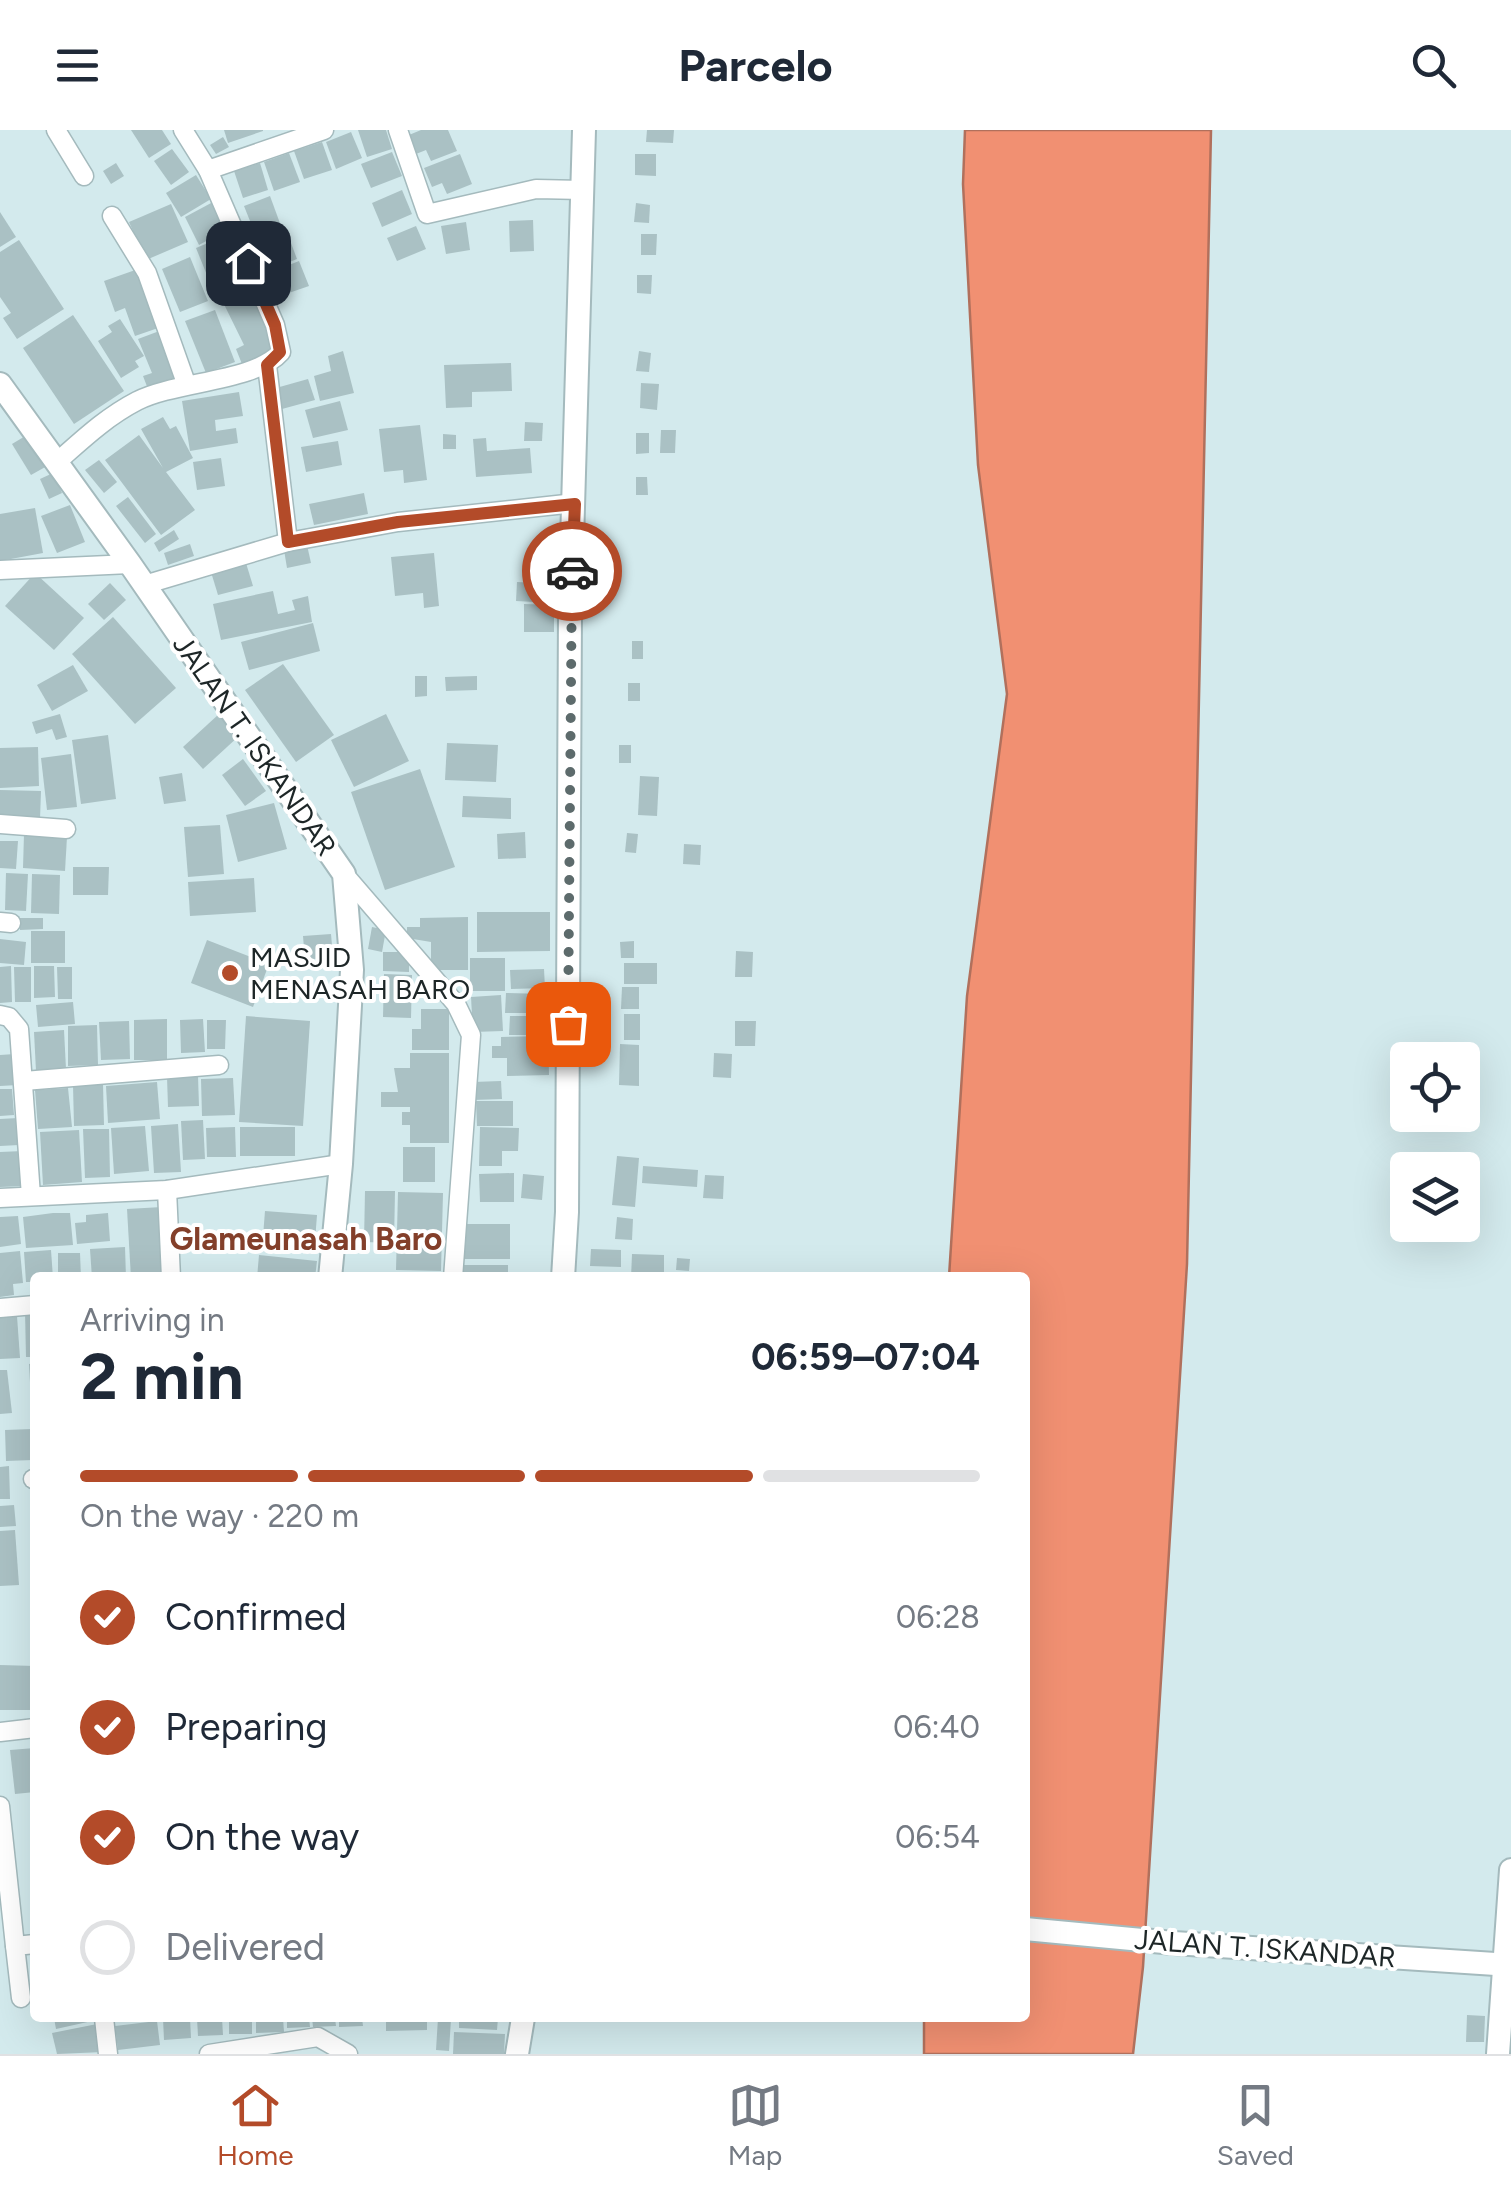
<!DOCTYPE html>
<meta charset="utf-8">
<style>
body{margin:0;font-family:Figtree,sans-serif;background:#f6f6f7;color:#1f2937;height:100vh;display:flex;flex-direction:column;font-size:38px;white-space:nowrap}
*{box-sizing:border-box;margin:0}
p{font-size:32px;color:#747a83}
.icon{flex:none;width:55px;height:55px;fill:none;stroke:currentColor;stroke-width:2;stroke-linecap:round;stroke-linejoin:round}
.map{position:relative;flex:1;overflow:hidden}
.details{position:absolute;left:30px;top:1142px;width:1000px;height:750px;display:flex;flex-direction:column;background:#fff;border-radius:10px;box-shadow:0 10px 40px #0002}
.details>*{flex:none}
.fabs{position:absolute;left:1390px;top:912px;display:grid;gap:20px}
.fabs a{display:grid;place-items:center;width:90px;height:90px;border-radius:10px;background:#fff;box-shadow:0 10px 40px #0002;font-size:50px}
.pin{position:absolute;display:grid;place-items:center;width:85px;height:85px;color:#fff;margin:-42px;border-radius:20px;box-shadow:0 5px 15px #0006}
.courier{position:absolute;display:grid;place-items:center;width:100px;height:100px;margin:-50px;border:8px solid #b34b29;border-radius:50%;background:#fff;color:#222;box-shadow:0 2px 12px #0007}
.overview em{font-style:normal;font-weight:700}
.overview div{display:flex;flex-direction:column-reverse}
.overview{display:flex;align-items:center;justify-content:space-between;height:170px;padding:0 50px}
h1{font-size:65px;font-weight:700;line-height:75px}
.bar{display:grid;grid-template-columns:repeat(4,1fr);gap:15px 10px;align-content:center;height:120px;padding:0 50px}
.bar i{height:12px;border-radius:8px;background:#e0e1e3}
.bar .on{background:#b34b29}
.bar p{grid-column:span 4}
ol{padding:0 50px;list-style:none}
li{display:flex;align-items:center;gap:30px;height:110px}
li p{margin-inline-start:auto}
li .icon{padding:10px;border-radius:50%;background:#b34b29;color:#fff;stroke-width:4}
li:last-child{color:#747a83}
li i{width:55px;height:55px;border:5px solid #e0e1e3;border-radius:50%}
header{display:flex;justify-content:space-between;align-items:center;height:130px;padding:0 50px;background:#fff;font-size:45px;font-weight:700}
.menu{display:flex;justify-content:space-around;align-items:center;height:140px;border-top:2px solid #e0e1e3;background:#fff;font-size:28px;color:#747a83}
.menu a{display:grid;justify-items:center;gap:5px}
.menu .on{color:#b34b29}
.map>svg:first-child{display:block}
.water{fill:#f19072;stroke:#b1705c;stroke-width:2.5}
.building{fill:#aac1c4}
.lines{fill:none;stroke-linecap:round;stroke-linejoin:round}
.minor-casing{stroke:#a4babd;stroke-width:21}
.tertiary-casing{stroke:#a4babd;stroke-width:26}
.minor{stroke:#fff;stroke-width:18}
.tertiary{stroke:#fff;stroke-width:22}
.done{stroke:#5d6b6c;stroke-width:10;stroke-dasharray:0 18}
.route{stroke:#b34b29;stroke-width:12}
.poi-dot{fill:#b34b29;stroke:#fff;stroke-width:4}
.labels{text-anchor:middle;stroke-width:8;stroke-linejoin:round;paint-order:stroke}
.street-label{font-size:28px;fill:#1d2627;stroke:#fff}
.poi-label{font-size:28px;fill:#1d2627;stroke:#fff;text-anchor:start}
.quarter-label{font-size:32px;font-weight:bold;fill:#833f2a;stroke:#fff}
</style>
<header><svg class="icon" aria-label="menu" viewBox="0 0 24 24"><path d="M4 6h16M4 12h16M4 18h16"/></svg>Parcelo<svg class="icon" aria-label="search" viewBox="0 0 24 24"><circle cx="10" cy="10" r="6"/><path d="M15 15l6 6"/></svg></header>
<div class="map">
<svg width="1511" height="1924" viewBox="0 0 1511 1924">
<rect width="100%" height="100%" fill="#d3eaed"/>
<path class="water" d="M965,0H1211L1187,1134L1143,1837L1133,1924H924V1888H1025V1148L949,1147L967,866L1007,564L978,335L963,54Z"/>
<g class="building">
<path d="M131,0H162L171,14L149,28Z"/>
<path d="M224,0H263V1L228,13Z"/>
<path d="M358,0H386L392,19L367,27Z"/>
<path d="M421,0H448L457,21L431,31L426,20L416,24L409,5Z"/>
<path d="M647,0H674L673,13L646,12Z"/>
<path d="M351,2L362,28L336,39L326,12Z"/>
<path d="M223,7L229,17L216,24L210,15Z"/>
<path d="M322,12L332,40L304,49L294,21Z"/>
<path d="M172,19L189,42L171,55L154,31Z"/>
<path d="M392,22L402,46L371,58L361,34Z"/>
<path d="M289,23L300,52L274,61L264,32Z"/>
<path d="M460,24L472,54L447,64L442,53L432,57L424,38Z"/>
<path d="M635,24H656V46L635,45Z"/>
<path d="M116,33L124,46L111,54L103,41Z"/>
<path d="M260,33L268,60L243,68L234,41Z"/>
<path d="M196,45L211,69L181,87L166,63Z"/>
<path d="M402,60L412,84L382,97L372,73Z"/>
<path d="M270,66L281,96L256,106L244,76Z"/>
<path d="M213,72L228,99L199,115L185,87Z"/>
<path d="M636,73L650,75L649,93L634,92Z"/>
<path d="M171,74L188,112L146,130L129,92Z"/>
<path d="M0,82L16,107L0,117Z"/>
<path d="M533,90L534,121L510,122L509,91Z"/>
<path d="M466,92L470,120L446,124L441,96Z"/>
<path d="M416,96L426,119L397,131L387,108Z"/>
<path d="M285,97L297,129L272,139L259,107Z"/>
<path d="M641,104H657L656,125H641Z"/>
<path d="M227,105L244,148L213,160L196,118Z"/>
<path d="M19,110L64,179L17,209L3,188L11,183L0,167V122Z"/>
<path d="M190,127L208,171L180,182L162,139Z"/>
<path d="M299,131L309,156L283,165L274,141Z"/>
<path d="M141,138L161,197L135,206L125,178L115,182L104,151Z"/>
<path d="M637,145H652L651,164L637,163Z"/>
<path d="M247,150L275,221L242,234L236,219L244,215L218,162Z"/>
<path d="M215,180L235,232L206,243L185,191Z"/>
<path d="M73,185L124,261L74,294L23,218Z"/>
<path d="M120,189L144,226L135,231L139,237L121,248L98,211L112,202L108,196Z"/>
<path d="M162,200L181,246L148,259L143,246L152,243L138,209Z"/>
<path d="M343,221L354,263L320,271L314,246L331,241L328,226Z"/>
<path d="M639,221L651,223L649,242L636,241Z"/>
<path d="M511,233L512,261L472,262V277L446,278L444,235Z"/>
<path d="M308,249L315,270L282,279L276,258Z"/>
<path d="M641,253L659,254L657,280L640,278Z"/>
<path d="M239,262L243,286L215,290L216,301L236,298L238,313L190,321L182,271Z"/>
<path d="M340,271L348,300L313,308L305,280Z"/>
<path d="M163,287L170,299L176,296L193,328L166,342L195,380L161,405L105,330L139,305L163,338L141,299Z"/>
<path d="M525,292L543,293L542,311H524Z"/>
<path d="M420,295L427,350L404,353L403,340L384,342L379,299Z"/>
<path d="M661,300H676L675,323H660Z"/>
<path d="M636,303H649V323L636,324Z"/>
<path d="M443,304L456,305V319H443Z"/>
<path d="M27,305L47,336L31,345L12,314Z"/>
<path d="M486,308L487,321L530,318L532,343L476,347L473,309Z"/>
<path d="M338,311L342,335L306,342L301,317Z"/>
<path d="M221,328L225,356L197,360L193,332Z"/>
<path d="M99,330L117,352L104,363L85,340Z"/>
<path d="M53,343L62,363L49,369L40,349Z"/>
<path d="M636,347H647L648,365H636Z"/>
<path d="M364,363L368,384L314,395L309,374Z"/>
<path d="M128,367L156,404L145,413L116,376Z"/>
<path d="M70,375L85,412L57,423L41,386Z"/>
<path d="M35,378L43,423L0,431V384Z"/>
<path d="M174,400L179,409L159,422L154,413Z"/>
<path d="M190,414L194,426L168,435L164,423Z"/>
<path d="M307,415L311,433L287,438L284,420Z"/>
<path d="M434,423L439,476L424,478L423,463L395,466L391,427Z"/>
<path d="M246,433L253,456L218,465L211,442Z"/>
<path d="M35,443L84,488L54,520L5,476Z"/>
<path d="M517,452L554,454L553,473L516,471Z"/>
<path d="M110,453L126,470L104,490L88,474Z"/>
<path d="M273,461L278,484L295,480L292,470L308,466L312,492L221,510L213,474Z"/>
<path d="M524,474L554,475V502H524Z"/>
<path d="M113,487L176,558L135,594L72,524Z"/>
<path d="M313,493L320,521L249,540L241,512Z"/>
<rect x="632" y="511" width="11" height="18"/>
<path d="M283,534L334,605L296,632L245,560Z"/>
<path d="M73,535L88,561L52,581L37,555Z"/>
<path d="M415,546H427V566L415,567Z"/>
<path d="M477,546V560L446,561L445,547Z"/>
<rect x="628" y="553" width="12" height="18"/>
<path d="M60,584L67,607L56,610L52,599L36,604L32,592Z"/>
<path d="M219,584L239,606L203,639L183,617Z"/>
<path d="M386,584L409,631L354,657L331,610Z"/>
<path d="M108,605L116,669L81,674L72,610Z"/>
<path d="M447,613L498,615L496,652L445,650Z"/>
<rect x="619" y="615" width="12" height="18"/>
<path d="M38,617L39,656L0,658V618Z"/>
<path d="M71,624L77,677L47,680L41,628Z"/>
<path d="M243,629L266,661L245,676L222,645Z"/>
<path d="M420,639L455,737L385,760L351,662Z"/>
<path d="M182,643L186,671L164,674L159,647Z"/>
<path d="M640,646L659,647L657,686L638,685Z"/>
<path d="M0,660L41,661L40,689L0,688Z"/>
<path d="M463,666L511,668V689L462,687Z"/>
<path d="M274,673L287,719L238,732L226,685Z"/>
<path d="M220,695L224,744L188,747L184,697Z"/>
<path d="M525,702L526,728L498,729L497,704Z"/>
<path d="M627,703L638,704L636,723L625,722Z"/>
<path d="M24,704L67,707L65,741L23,738Z"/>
<path d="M0,711H18L16,739L0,738Z"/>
<path d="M684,714L701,715L700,735L683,734Z"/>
<path d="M73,737H109L108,765H73Z"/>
<path d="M6,743L28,744L26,781L5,780Z"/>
<path d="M32,744L60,745L59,784L31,783Z"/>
<path d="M254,748L256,782L190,786L188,752Z"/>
<path d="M477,782H550V821L477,822Z"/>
<path d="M468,787V840H431V812L407,808V797H420V788Z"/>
<path d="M20,788H43V799L20,800Z"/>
<path d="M372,797L386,800L382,822L368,819Z"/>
<rect x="31" y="801" width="34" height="32"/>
<path d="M331,804L333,827L305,830L303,806Z"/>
<path d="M0,809L26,812L24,835L0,833Z"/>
<path d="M207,810L269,834L253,877L191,853Z"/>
<path d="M634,811V828H621L620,812Z"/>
<path d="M736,821L753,822L752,847H735Z"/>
<path d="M383,822H409V842L383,841Z"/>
<rect x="470" y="828" width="35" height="33"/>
<rect x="624" y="833" width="33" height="21"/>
<path d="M11,836L12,872L0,873V837Z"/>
<path d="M34,836H54L55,867L34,868Z"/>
<path d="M14,837H31V872H15Z"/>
<path d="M57,837H72V869H58Z"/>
<path d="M544,839L545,858L511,859L510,840Z"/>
<path d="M384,844L412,845L411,888L383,887Z"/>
<path d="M622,857H639V879H621Z"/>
<path d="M506,863L545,864V883H505Z"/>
<path d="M501,865L503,901L473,902L471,867Z"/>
<path d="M73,872L75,894L38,897L36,875Z"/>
<path d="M421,879H449V920H412V899H421Z"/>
<rect x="624" y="884" width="16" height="26"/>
<path d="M246,886L310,891L303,996L239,992Z"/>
<path d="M510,886H543V905H509Z"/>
<path d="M167,889V930H134V890Z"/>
<path d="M203,889L205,922L181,923L180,890Z"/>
<path d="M207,890H226L225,919H207Z"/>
<path d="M129,891L130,929L101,930L99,892Z"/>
<path d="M735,891H756L755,916H735Z"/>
<path d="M97,895L98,935L68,936V896Z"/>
<path d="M64,900L66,939L36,941L34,902Z"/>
<path d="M548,906L549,945L507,946V928H492V916H501V907Z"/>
<path d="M620,914L639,915V956L619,955Z"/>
<path d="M410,923H449V1013H410V995H402V982H410V977H381V962H398L394,938H410Z"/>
<path d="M714,923L732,924L731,948L713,947Z"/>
<path d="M15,924L18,955L0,956V925Z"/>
<path d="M198,946L199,976L168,977L167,947Z"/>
<path d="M233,948L235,985L202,986L201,949Z"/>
<path d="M501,951L502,969L473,970V952Z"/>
<path d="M157,952L160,989L108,993L106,956Z"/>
<path d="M103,954L104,995L74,996L73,955Z"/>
<path d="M68,958L72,997L38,999L35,960Z"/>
<path d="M0,959H12L14,985L0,986Z"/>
<path d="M476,971H513V996H477Z"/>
<path d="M18,988L19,1015L0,1016V989Z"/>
<path d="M203,990L205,1029L183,1030L181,991Z"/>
<path d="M178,994L181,1042L154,1043L151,996Z"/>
<path d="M145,996L149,1041L114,1044L111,998Z"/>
<path d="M235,997L236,1027H207L206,998Z"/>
<rect x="240" y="997" width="55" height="29"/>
<path d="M480,997L519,998L518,1021H502V1036H479Z"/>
<path d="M83,999H109L110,1047L85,1048Z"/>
<path d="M79,1000L82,1052L43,1055L40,1002Z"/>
<rect x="403" y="1017" width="32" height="35"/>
<path d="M23,1021L25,1056L0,1057V1022Z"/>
<path d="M617,1026L639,1028L635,1077L612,1075Z"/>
<path d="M643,1036L698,1040L697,1057L642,1053Z"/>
<path d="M514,1043V1072H480L479,1044Z"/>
<path d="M523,1044L544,1046L542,1070L521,1068Z"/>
<path d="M705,1045L724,1046L723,1069L703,1068Z"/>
<path d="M365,1061H395L394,1113L364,1112Z"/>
<path d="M398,1062L443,1063L441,1141L396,1140Z"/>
<path d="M162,1077L166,1148H131L127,1079Z"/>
<path d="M265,1081L317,1085L314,1124L262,1119Z"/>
<path d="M53,1083H70L73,1115L26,1118L23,1087Z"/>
<path d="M108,1083L110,1111L77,1114L75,1093L86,1092V1085Z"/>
<path d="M18,1086L21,1114L0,1117V1087Z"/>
<path d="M617,1087L633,1089L632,1110L615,1109Z"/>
<rect x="460" y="1094" width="50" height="35"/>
<path d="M125,1117L126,1148H92L90,1119Z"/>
<path d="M591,1119L621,1120V1137L590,1136Z"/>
<path d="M51,1120L53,1148H35V1152H26L24,1122Z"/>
<path d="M20,1121L23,1153L13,1154L14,1165L0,1167V1123Z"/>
<path d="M58,1123H80L81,1148H58Z"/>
<path d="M632,1124L664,1125V1148H631Z"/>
<path d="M259,1125L317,1131L315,1148H257Z"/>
<path d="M677,1128L690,1129L689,1141L676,1140Z"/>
<rect x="461" y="1135" width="47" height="13"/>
<path d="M25,1181H35V1227H26Z"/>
<path d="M17,1186L20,1228L0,1229V1187Z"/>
<path d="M35,1233V1271H31L29,1234Z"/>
<path d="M0,1240H7L12,1283L0,1284Z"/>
<path d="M32,1299L33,1330L6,1331L5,1300Z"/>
<path d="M9,1336L10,1369H0V1337Z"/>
<path d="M14,1375L16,1396L0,1397V1376Z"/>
<path d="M15,1400L19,1455L0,1456V1401Z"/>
<path d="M0,1535L35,1536V1580H0Z"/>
<path d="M35,1618V1662L15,1664L10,1620Z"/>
<path d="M1467,1885L1485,1886L1484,1912H1466Z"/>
<path d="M54,1888H101V1889L56,1899Z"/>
<path d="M163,1888H190L191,1908L164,1910Z"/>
<path d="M197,1888H222L223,1905L198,1906Z"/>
<rect x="229" y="1888" width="23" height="16"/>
<path d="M256,1888H283L284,1902L256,1903Z"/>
<path d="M287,1888H309L310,1897L287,1898Z"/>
<path d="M312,1888H335L336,1896L313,1897Z"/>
<path d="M339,1888H362L363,1896L339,1897Z"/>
<path d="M386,1888H427V1900L386,1901Z"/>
<path d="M438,1888L451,1889L449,1921L436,1920Z"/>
<path d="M459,1888H498L497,1900L459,1898Z"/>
<path d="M157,1891L160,1915L118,1920L115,1896Z"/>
<path d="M97,1894L103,1922L57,1924L52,1903Z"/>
<path d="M454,1902L505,1904L504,1924H453Z"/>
</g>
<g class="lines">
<defs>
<g id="minor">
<path d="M56,0L84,46"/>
<path d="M183,0L208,40"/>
<path d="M398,0L427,84L536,59L583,60"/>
<path d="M112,86L147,143L186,253"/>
<path d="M267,235L288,412"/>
<path d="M57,332C82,310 106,287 137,271C176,251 255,252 281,222L275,195L208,40L324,0"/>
<path d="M0,440L130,434"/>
<path d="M144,455L288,412L398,392L575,373"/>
<path d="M0,694L66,699"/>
<path d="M344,744L456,874L471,905L453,1148"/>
<path d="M0,792L11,793"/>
<path d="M0,885L9,887L19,899L31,1066"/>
<path d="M24,951L219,935"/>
<path d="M167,1060L171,1148"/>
<path d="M0,1068L167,1060L341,1034"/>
<path d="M0,1178L35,1175"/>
<path d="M33,1349H35"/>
<path d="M0,1602L35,1598"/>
<path d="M0,1676L15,1816"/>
<path d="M21,1868L15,1816L35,1814"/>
<path d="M104,1888L108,1924"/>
<path d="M209,1924L318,1907L348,1924"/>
</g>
<g id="tertiary">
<path d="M0,254L130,434L344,744L352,840L341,1034L330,1148"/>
<path d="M563,1148L567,1082L570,480L584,0"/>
<path d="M1025,1799L1174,1813L1511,1835"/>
<path d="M517,1924L523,1888"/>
<path d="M1498,1924L1511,1740"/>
</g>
</defs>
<use href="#minor" class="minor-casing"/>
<use href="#tertiary" class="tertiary-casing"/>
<use href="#minor" class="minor"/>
<use href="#tertiary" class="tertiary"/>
</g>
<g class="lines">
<path class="done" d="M568,894L572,441"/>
<path class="route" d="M248,133L275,195L280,222L267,235L288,412L398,392L575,374L572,441"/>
</g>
<circle class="poi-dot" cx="230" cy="843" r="10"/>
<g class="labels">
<g class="street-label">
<text transform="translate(255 615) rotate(55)" y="10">JALAN T. ISKANDAR</text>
<text transform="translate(1265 1818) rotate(4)" y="10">JALAN T. ISKANDAR</text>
</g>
<g class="poi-label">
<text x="250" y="837">MASJID<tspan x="250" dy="32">MENASAH BARO</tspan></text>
</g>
<g class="quarter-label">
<text x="306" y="1120">Glameunasah Baro</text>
</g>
</g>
</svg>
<div class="fabs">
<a><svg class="icon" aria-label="locate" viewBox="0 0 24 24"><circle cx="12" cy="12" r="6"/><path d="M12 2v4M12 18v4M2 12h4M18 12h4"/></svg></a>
<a><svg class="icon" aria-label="layers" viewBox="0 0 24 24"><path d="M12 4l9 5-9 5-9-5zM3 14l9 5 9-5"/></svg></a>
</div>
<div class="pin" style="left:568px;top:894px;background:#ea580c"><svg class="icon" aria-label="bag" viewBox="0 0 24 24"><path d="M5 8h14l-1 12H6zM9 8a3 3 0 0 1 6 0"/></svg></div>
<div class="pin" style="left:248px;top:133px;background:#1f2937"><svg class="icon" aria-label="home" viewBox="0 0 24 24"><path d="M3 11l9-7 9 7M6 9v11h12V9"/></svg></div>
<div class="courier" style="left:572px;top:441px"><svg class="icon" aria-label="car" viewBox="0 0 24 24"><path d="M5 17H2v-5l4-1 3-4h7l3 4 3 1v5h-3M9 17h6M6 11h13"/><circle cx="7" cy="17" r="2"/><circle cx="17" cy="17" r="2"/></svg></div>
<section class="details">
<div class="overview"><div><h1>2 min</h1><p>Arriving in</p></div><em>06:59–07:04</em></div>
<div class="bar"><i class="on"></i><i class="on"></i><i class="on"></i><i></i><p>On the way · 220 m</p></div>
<ol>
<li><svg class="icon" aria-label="check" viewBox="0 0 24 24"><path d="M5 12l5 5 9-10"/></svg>Confirmed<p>06:28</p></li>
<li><svg class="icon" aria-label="check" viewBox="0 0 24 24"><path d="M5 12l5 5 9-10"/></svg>Preparing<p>06:40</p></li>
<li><svg class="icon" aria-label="check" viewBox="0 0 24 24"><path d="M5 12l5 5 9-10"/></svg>On the way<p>06:54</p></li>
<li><i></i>Delivered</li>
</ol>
</section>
</div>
<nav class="menu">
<a class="on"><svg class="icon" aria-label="home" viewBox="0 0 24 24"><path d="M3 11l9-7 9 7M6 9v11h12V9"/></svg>Home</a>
<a><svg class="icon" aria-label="map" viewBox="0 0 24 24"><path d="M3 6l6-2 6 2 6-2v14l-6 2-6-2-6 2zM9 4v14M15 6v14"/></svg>Map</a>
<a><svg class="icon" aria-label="saved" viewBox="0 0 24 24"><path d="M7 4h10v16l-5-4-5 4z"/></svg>Saved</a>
</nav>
